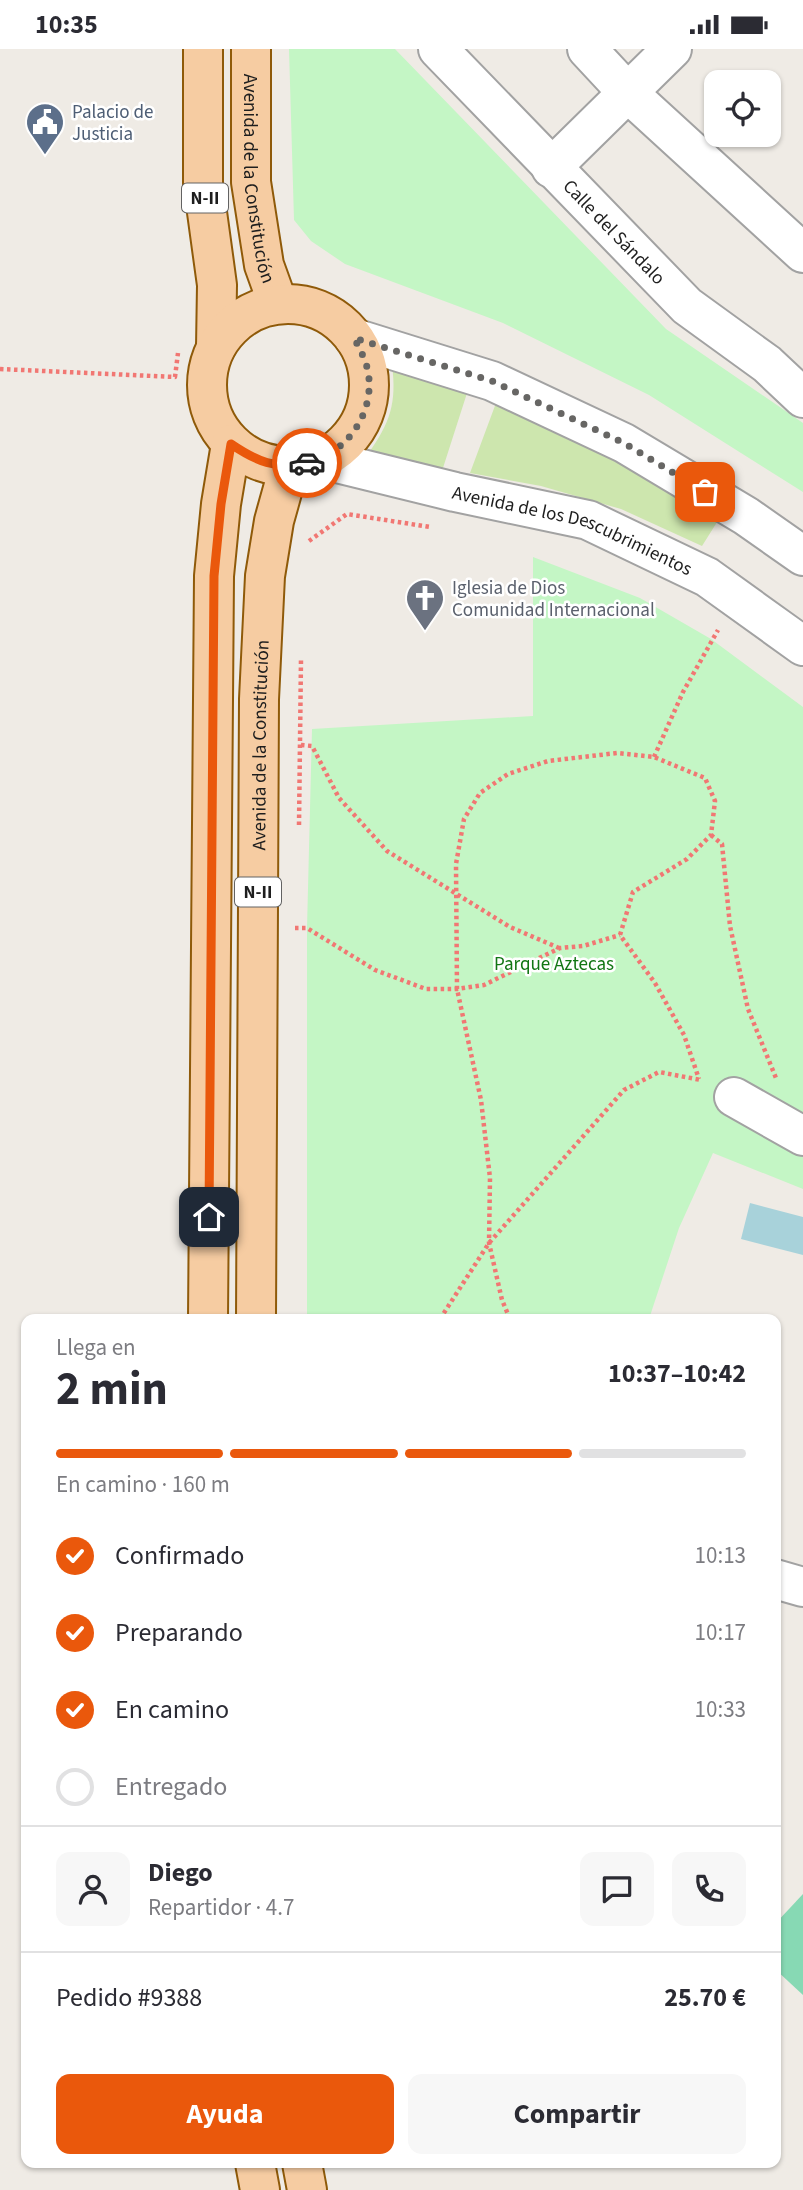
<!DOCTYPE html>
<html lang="es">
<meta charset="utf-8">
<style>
body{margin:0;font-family:"Source Sans 3",sans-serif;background:#f7f7f7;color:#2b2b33;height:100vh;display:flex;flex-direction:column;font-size:26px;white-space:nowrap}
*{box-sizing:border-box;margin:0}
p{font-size:23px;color:#7c7c81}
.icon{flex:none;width:38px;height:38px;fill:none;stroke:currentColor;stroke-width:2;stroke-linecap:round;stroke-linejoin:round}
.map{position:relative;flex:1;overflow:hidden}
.details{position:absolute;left:21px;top:1265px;width:760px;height:854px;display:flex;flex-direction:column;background:#fff;border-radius:14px;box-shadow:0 2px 5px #0004}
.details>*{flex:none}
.controls{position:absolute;left:704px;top:21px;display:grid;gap:14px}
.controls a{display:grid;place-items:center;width:77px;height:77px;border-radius:14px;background:#fff;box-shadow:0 2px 5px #0004;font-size:35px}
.pin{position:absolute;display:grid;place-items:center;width:60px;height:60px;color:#fff;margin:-30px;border-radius:14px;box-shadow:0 4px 10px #0006}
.courier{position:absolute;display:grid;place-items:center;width:70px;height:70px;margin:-35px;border:5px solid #ea580c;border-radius:50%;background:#fff;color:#222;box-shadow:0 2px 9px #0007}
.headline em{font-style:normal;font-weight:700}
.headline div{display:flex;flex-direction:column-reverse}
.headline{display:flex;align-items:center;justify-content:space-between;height:119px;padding:0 35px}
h1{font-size:46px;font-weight:700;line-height:52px}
.bar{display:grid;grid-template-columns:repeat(4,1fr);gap:10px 7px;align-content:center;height:84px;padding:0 35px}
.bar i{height:9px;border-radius:5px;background:#e1e1e2}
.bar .current{background:#ea580c}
.bar p{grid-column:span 4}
.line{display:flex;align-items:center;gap:18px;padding:0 35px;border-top:2px solid #e1e1e2}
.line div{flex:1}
.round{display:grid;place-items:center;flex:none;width:74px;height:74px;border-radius:14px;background:#f7f7f7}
ol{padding:0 35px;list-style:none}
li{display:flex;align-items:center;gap:21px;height:77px}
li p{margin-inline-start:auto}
li .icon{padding:7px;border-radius:50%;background:#ea580c;color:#fff;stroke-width:4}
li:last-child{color:#7c7c81}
li i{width:38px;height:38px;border:4px solid #e1e1e2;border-radius:50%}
.primary-button{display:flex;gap:14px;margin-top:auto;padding:14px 35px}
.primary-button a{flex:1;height:80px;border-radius:14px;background:#ea580c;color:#fff;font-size:28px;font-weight:700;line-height:80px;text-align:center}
.primary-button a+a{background:#f7f7f7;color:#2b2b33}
.status{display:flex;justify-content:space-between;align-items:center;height:49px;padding:0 35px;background:#fff;direction:ltr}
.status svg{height:19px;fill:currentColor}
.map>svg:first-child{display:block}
.grass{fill:#cde6ae}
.park{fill:#c4f6c5}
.pitch{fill:#87d9b4}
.water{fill:#a8d2da}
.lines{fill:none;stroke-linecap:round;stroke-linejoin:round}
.minor-casing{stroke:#a2a2a2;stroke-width:42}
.major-casing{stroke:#8f5a09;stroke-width:42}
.path{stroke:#f17773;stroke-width:4.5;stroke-dasharray:3.5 3.5;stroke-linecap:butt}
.minor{stroke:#fff;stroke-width:38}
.major{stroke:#f6cca2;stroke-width:38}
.done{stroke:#676664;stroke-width:7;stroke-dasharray:0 12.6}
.route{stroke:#ea580c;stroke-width:9}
.labels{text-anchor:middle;stroke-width:5;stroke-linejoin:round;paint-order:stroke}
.shield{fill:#fff;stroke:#626262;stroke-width:2}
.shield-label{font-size:18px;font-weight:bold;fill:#1e1e1e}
.service-label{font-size:19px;fill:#4e5e75;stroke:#fff;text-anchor:start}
.street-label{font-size:19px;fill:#1e1e1e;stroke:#fff}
.worship-label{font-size:19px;fill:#5b616d;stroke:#fff;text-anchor:start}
.park-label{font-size:19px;fill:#127614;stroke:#fff}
</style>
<div class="status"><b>10:35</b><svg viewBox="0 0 49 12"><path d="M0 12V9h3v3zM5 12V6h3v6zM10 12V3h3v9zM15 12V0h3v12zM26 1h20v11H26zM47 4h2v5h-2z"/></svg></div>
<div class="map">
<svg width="803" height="2141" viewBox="0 0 803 2141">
<rect width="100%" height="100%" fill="#efebe5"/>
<g class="grass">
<path d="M392,316L468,341L442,422L368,405C390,374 397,354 392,316Z"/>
<path d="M496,354L560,380L719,470L702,497L621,460L541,437L470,424Z"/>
</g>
<g class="park">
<path d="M289,0H395L666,280L803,374V443L649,346L503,274L345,215L311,192L294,171Z"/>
<path d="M533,508L640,549L711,590L803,658V1140L713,1104L679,1179L649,1270H307V879L312,680L533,667Z"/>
</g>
<path class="pitch" d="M803,1845V1946L775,1920V1875Z"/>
<path class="water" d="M750,1154L803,1168V1206L741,1190Z"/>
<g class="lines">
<defs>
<g id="minor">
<path id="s1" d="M438,0L687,257L767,315L803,349"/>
<path d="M587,0L627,43L803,204"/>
<path d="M551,119L672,0"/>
<path d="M354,289L492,332L624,394L746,467L803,507"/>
<path id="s2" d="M321,410L455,443L588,471L707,528L803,597"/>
<path d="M734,1048L803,1087"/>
<path d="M775,1530L803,1538"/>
</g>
<g id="major">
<path d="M203,0V134L217,236L216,298"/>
<path id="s3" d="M251,0V133L264,216L278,255"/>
<circle cx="288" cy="336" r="81"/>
<path d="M208,1270L214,527L221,455L231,395"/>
<path id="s4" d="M256,1270L259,650L265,527L274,472L289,418"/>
<path d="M255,2114L260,2141"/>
<path d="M302,2114L307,2141"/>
</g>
</defs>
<use href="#minor" class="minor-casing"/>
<use href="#major" class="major-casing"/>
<g class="path">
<path d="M0,320L175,328L178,304"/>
<path d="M309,492L347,465L430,478"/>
<path d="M301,696L312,697L339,749L387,802L510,878L559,899"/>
<path d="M654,708L683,643L718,581"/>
<path d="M299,776L301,610"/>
<path d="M711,786L722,795L730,877L748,960L776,1029"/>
<path d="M295,879H307L375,921L426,940H457L484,936L560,899L583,897L620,886"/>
<path d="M440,1270L489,1194L624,1041L659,1023L701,1031"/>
<path d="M510,1270L502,1251L489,1194L490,1129L481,1051L457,940L456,815L464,770L480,744L508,725L548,712L617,704L654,708L705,729L715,752L711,786L687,810L633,843L620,886L655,934L684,986L699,1030"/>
</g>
<use href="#minor" class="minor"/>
<use href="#major" class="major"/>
</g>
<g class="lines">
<path class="done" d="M307,414C344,405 372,369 369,330C368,315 361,302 354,289L492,332L624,394L705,443"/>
<path class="route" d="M209,1168L214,527L221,455L231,395C256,412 276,421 307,414"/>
</g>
<defs>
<symbol id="civic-pin" viewBox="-11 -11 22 30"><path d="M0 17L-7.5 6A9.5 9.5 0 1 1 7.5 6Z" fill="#5c6f8a" stroke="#fff"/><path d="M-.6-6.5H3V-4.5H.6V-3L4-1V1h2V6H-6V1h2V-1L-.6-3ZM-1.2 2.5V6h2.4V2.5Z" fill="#fff"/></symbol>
<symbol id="church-pin" viewBox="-11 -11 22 30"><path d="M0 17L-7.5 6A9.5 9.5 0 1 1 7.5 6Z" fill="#6b7280" stroke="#fff"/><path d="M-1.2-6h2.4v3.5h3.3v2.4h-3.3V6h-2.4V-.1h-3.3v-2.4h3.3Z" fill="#fff"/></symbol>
</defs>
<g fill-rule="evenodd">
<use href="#civic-pin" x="23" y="51" width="44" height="60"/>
<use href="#church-pin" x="403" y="527" width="44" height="60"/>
</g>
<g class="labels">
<g class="shield">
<rect x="182" y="134.5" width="46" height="29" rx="5"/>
<rect x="235" y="828.5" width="46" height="29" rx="5"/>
</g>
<g class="shield-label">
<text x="205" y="155">N-II</text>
<text x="258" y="849">N-II</text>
</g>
<g class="service-label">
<text x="72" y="69">Palacio de<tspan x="72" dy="22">Justicia</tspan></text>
</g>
<g class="street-label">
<text dy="7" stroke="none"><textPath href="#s3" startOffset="130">Avenida de la Constitución</textPath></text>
<text dy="7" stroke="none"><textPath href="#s1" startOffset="254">Calle del Sándalo</textPath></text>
<text dy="7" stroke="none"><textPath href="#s2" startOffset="262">Avenida de los Descubrimientos</textPath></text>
<text dy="7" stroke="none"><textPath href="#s4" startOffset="574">Avenida de la Constitución</textPath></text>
</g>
<g class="worship-label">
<text x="452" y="545">Iglesia de Dios<tspan x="452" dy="22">Comunidad Internacional</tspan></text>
</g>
<g class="park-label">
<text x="554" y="921">Parque Aztecas</text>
</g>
</g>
</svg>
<div class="controls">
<a><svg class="icon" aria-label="locate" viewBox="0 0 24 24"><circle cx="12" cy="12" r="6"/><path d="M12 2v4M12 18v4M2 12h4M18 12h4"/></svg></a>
</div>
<div class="pin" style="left:705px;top:443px;background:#ea580c"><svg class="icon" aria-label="bag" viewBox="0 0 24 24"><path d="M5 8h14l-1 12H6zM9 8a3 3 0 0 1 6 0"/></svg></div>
<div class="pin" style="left:209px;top:1168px;background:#1f2937"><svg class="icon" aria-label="home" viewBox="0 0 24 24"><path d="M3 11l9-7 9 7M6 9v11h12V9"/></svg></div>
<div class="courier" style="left:307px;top:414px"><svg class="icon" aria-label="car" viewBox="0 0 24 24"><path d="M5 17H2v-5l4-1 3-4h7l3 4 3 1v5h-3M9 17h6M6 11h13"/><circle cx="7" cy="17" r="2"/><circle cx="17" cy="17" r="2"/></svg></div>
<section class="details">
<div class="headline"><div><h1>2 min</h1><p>Llega en</p></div><em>10:37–10:42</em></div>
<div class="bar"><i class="current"></i><i class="current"></i><i class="current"></i><i></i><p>En camino · 160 m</p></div>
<ol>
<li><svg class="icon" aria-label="check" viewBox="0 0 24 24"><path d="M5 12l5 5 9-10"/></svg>Confirmado<p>10:13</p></li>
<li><svg class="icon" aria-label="check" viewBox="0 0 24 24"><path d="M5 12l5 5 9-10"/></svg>Preparando<p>10:17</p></li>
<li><svg class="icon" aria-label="check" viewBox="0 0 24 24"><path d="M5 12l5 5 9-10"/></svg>En camino<p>10:33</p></li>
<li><i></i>Entregado</li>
</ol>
<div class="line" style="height:126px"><a class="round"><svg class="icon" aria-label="person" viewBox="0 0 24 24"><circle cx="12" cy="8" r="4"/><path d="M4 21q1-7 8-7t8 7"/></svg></a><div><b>Diego</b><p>Repartidor · 4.7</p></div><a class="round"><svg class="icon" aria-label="chat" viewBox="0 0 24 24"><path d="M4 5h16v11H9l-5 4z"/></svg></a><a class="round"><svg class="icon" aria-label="phone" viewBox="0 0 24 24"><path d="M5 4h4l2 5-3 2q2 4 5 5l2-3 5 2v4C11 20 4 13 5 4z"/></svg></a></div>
<div class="line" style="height:91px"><div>Pedido #9388</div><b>25.70 €</b></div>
<div class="primary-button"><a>Ayuda</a><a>Compartir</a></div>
</section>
</div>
